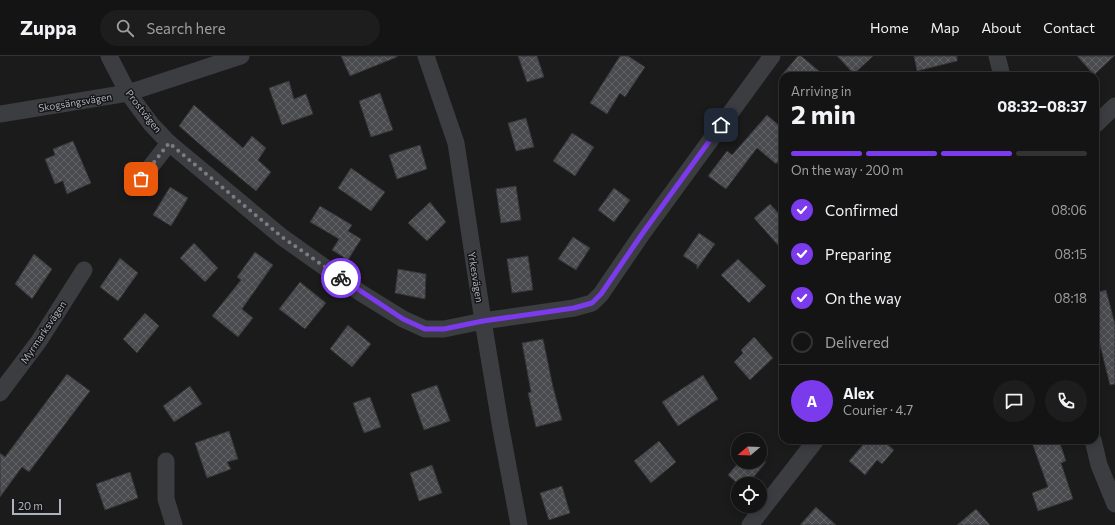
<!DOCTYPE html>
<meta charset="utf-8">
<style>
body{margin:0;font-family:Commissioner,sans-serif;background:#1d1d1e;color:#f1f3f6;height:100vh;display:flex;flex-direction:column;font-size:15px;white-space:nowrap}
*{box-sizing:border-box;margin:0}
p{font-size:13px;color:#9d9ea0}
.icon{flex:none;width:22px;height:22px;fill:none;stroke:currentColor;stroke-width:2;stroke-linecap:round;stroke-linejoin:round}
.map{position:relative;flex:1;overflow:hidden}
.sheet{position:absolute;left:779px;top:16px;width:320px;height:372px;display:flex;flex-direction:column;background:#141415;border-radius:12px;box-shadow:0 2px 10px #0003,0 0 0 1px #333334}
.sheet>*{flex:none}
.needle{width:26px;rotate:251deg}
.fabs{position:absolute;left:731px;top:377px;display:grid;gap:8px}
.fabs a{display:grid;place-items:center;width:36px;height:36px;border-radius:50%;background:#141415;box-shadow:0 2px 10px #0003,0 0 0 1px #333334;font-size:20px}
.scale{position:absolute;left:12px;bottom:10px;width:49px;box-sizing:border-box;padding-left:4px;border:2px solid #aeb2bb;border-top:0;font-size:11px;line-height:14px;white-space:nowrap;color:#aeb2bb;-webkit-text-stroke:3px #151518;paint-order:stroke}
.pin{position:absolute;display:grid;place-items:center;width:34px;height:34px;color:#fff;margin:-17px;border-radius:8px;box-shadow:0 2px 6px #0006}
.courier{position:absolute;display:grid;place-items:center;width:40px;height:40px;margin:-20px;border:3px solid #7c3aed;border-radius:50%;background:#fff;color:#222;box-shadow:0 1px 5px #0007}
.overview em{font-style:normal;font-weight:700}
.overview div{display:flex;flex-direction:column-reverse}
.overview{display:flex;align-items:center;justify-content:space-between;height:68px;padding:0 12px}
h1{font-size:26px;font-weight:700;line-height:30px}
.bar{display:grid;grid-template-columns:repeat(4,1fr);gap:6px 4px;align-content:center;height:48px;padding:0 12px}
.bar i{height:5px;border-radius:3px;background:#333334}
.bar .selected{background:#7c3aed}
.bar p{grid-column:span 4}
.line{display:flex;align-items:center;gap:10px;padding:0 12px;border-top:1px solid #333334}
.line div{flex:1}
.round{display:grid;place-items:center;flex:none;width:42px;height:42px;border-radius:21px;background:#1d1d1e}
ol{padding:0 12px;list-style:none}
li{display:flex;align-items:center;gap:12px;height:44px}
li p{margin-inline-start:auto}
li .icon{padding:4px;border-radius:50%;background:#7c3aed;color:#fff;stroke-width:4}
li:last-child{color:#9d9ea0}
li i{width:22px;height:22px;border:2px solid #333334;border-radius:50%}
header{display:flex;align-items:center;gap:24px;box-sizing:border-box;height:56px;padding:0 20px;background:#141415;border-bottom:1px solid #333334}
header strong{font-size:19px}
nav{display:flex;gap:22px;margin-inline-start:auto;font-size:14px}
.search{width:280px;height:36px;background:#1d1d1e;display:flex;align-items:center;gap:10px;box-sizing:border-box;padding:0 14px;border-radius:22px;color:#9d9ea0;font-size:15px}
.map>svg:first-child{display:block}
.building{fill:url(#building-cross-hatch);stroke:#353538}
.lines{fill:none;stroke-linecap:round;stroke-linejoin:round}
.minor{stroke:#3c3d41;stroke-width:17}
.done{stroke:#7b7d83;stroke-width:4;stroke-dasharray:0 7.2}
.route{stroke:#7c3aed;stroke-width:5}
.labels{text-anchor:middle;stroke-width:3;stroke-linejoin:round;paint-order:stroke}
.street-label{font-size:10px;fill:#aeb2bb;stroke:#151518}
</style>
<header>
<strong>Zuppa</strong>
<div class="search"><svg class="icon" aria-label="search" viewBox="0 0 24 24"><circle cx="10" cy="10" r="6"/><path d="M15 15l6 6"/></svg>Search here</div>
<nav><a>Home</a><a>Map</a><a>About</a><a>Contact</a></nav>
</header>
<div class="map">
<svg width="1115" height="469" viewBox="0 0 1115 469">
<defs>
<pattern id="building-cross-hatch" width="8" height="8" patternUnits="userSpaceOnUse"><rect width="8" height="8" fill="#4a4b4f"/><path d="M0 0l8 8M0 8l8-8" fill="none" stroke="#626366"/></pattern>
</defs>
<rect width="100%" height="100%" fill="#1b1b1c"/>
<g class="building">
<path d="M341,0H397V1L350,20Z"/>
<path d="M518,0H537L544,21L527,26Z"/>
<path d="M620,0H628L645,11L625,41L620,37L607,58L590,47Z"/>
<path d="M798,0H801L825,20H781Z"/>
<path d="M837,0H873L854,18Z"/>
<path d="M914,0H957V5L917,15Z"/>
<path d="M1077,0H1114L1094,19Z"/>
<path d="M289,25L294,43L306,38L313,58L282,69L269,32Z"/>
<path d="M380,37L393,74L371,81L359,45Z"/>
<path d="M194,49L243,92L252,80L266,92L258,104L271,116L256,135L211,98L179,70Z"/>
<path d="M767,59L781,71L783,75V100L776,108L757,92L726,133L708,120L727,95L732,99Z"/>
<path d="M526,62L534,91L516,95L508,67Z"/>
<path d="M572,77L594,91L575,120L553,105Z"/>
<path d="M73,85L91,127L67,138L63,125L55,128L45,103L55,99L53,93Z"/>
<path d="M420,89L427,113L397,123L389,99Z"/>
<path d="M351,112L385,136L371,155L338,132Z"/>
<path d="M516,130L521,164L501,167L496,133Z"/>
<path d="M170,131L188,142L171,170L153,159Z"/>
<path d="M614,132L630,144L614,166L598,154Z"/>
<path d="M430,146L446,166L427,185L408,167Z"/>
<path d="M770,148L783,162V195L754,162Z"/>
<path d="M320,150L352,169L348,175L361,183L348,204L332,194L339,183L310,166Z"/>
<path d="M699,177L715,188L697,213V209L683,200Z"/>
<path d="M573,181L590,192L576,214L558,203Z"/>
<path d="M194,187L218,212L205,226L180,202Z"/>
<path d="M255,196L273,209L242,253L253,262L238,281L212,260L241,224L237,221Z"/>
<path d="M34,198L52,213L32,243L15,228Z"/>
<path d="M528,200L533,234L512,237L507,203Z"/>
<path d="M120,202L138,217L118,245L100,231Z"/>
<path d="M738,203L766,230L749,247L721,219Z"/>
<path d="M398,213L426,218L425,243L395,237Z"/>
<path d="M300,226L326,247L305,273L279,253Z"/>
<path d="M1106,234L1115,268V328L1110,329L1095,269V237Z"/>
<path d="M145,257L159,270L137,297L123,283Z"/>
<path d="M348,269L371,288L352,311L330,293Z"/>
<path d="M754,281L773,302L750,324L734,306L743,297L741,294Z"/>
<path d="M543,283L553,331L562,364L536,371L528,337L531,336L522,287Z"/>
<path d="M67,318L90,335L29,416L22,411L0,441V397L5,401Z"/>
<path d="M703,319L718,343L678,370L662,346Z"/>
<path d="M437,329L450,365L424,374L411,338Z"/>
<path d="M190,330L202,348L174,366L163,350Z"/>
<path d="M370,341L381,371L364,377L353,347Z"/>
<path d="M229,375L238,403L227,406L231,413L207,422L195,387Z"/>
<path d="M867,384H882L894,394L882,408L877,404L865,419L849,405Z"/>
<path d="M1031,384H1059L1066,405L1061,407L1073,443L1038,455L1032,437L1048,431Z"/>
<path d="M659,385L676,406L651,427L634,405Z"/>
<path d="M739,406H766L748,428H738L728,419Z"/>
<path d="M432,409L442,437L419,445L410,417Z"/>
<path d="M130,416L138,442L105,454L96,428Z"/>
<path d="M562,430L570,457L549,464L540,437Z"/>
<path d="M816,451L836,469H800Z"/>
<path d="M976,453L990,469H957Z"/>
</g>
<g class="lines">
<g class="minor">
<path d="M109,0L128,37L151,68L169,87L282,181L361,237L403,263L425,273H444L483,265L574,252L592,247L601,238L642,178L772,0"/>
<path d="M426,0L456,87L483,265L501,373L519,469"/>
<path d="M997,0L1002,20"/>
<path d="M0,58L128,37L241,0"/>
<path d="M1095,69L1115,50"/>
<path d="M141,123L169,87"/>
<path d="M0,337L39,285L84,214"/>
<path d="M1093,384L1099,409L1115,448"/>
<path d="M166,405V443L174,469"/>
<path d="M750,469L816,384"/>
</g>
</g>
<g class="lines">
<path class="done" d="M141,123L169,87L282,181L341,222"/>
<path class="route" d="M341,222L403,263L425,273H444L483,265L574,252L592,247L601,238L642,178L721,69"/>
</g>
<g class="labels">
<g class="street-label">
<text transform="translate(75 46) rotate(-9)" y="4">Skogsängsvägen</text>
<text transform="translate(144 55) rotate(52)" y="4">Prostvägen</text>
<text transform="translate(476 221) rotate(81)" y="4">Yrkesvägen</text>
<text transform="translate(43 276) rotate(-56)" y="4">Myrmarksvägen</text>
</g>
</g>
</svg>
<div class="fabs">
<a><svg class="needle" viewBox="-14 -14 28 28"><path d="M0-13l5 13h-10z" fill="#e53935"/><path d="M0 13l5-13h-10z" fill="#9d9ea0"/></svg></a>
<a><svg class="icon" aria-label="locate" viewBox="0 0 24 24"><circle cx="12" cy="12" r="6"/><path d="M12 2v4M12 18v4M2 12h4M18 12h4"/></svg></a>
</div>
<div class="scale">20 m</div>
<div class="pin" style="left:141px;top:123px;background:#ea580c"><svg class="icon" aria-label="bag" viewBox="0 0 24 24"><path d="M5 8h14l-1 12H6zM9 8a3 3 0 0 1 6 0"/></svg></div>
<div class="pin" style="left:721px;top:69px;background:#1f2937"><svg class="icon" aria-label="home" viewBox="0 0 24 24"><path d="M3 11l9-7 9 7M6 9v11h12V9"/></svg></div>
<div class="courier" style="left:341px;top:222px"><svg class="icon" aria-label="bike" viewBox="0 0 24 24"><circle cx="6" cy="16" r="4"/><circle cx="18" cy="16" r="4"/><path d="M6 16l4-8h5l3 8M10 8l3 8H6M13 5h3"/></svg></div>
<section class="sheet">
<div class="overview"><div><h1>2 min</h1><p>Arriving in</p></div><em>08:32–08:37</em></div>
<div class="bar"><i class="selected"></i><i class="selected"></i><i class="selected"></i><i></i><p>On the way · 200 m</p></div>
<ol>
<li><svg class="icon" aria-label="check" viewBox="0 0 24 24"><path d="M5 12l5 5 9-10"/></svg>Confirmed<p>08:06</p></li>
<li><svg class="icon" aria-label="check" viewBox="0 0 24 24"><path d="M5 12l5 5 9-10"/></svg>Preparing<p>08:15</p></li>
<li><svg class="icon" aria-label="check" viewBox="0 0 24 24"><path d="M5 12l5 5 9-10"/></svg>On the way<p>08:18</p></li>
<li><i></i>Delivered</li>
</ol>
<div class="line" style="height:72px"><b class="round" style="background:#7c3aed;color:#fff">A</b><div><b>Alex</b><p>Courier · 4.7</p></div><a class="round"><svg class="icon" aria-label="chat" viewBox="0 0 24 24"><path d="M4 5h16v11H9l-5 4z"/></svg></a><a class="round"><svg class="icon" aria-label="phone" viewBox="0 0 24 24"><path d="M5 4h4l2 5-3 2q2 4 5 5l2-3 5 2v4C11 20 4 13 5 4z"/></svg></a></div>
</section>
</div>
